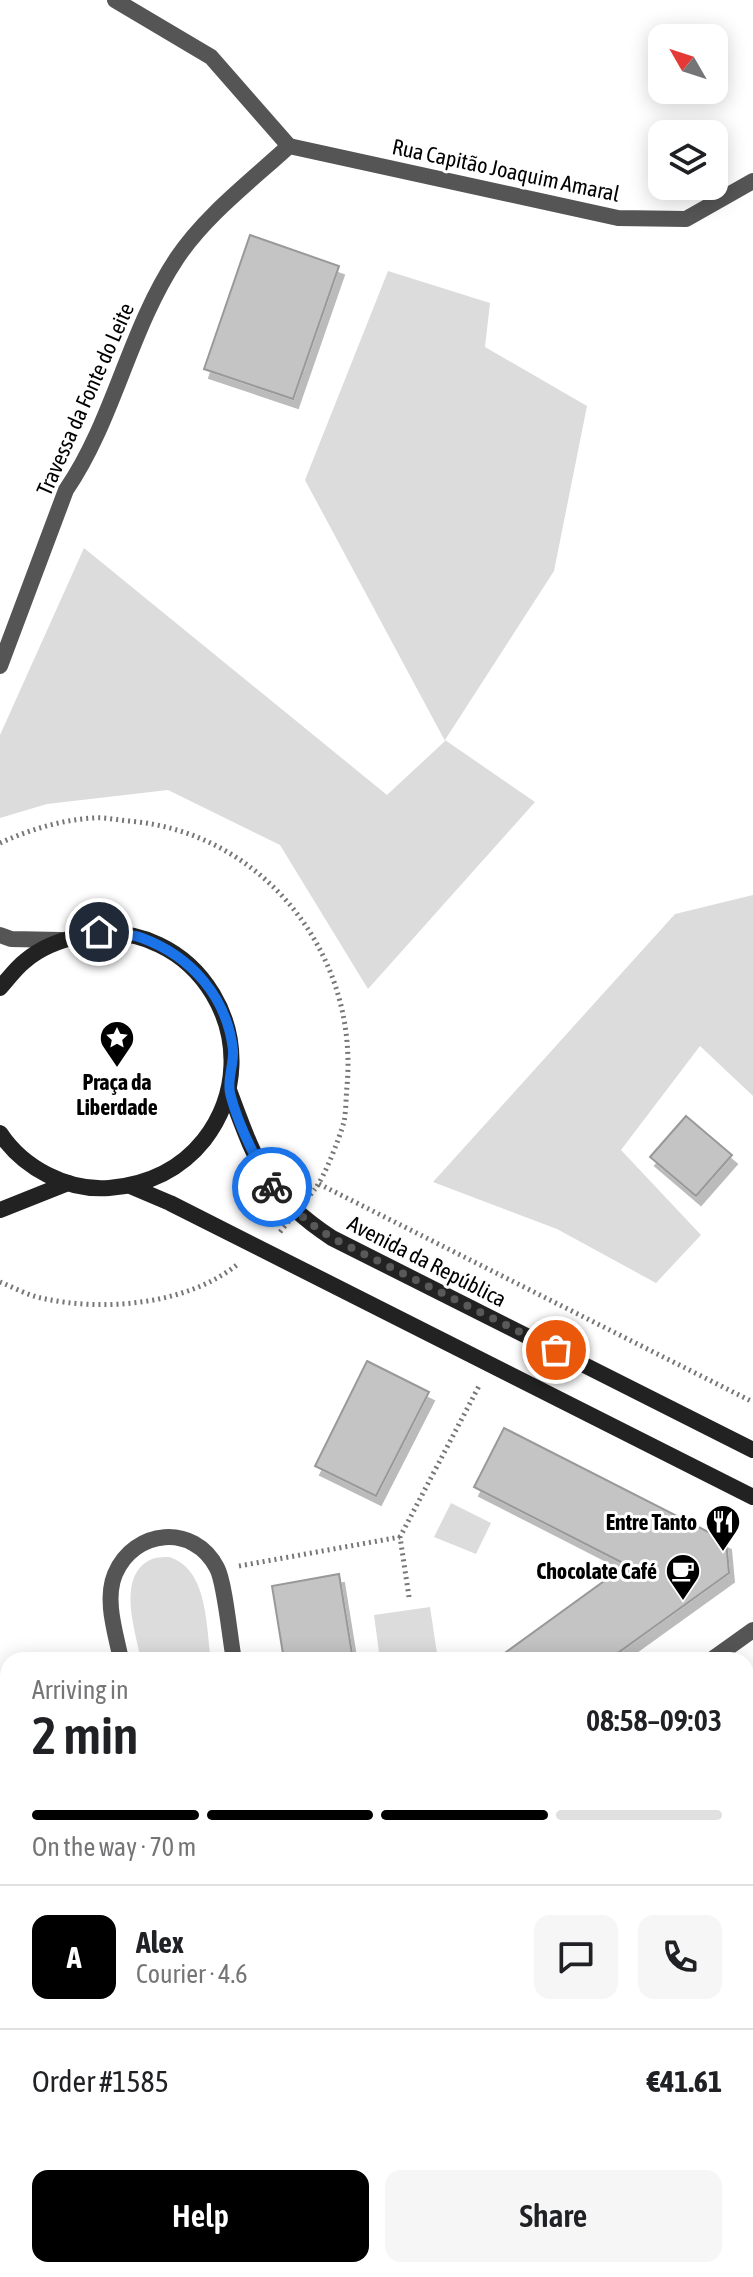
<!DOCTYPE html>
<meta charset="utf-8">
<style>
body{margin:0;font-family:"Asap Condensed",sans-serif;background:#f6f6f6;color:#202124;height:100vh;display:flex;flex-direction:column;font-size:30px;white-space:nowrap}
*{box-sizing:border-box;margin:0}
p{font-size:26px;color:#757577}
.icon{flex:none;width:44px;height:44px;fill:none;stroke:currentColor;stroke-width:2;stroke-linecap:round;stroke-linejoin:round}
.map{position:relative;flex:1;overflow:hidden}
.drawer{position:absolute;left:0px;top:1652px;width:754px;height:626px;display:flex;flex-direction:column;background:#fff;border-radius:24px 24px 0 0;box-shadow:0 4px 20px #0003}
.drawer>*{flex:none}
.needle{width:52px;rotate:309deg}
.fabs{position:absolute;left:648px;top:24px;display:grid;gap:16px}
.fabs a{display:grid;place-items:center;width:80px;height:80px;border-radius:16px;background:#fff;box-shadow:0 4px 20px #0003;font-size:40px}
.pin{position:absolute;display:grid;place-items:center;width:68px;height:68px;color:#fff;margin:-34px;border:4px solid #fff;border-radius:50%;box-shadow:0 2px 8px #0007}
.courier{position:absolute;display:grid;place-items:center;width:80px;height:80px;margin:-40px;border:6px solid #1a73e8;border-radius:50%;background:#fff;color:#222;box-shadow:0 2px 10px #0007}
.headline em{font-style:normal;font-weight:600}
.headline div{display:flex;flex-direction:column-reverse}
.headline{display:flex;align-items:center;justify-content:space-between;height:136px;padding:0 32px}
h1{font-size:52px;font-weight:600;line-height:60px}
.bar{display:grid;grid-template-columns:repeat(4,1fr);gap:12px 8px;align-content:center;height:96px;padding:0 32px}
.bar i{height:10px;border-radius:6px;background:#e0e0e0}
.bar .active{background:#000}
.bar p{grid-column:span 4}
.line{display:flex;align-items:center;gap:20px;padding:0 32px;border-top:2px solid #e0e0e0}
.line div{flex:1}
.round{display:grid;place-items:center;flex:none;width:84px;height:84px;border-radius:16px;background:#f6f6f6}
.cta{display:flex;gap:16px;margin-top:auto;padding:16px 32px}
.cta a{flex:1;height:92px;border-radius:16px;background:#000;color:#fff;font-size:32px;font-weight:600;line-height:92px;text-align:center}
.cta a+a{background:#f6f6f6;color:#202124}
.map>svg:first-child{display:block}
.green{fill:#dcdcdc}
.building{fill:#c4c4c4;stroke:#999;stroke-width:2;filter:url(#shadow)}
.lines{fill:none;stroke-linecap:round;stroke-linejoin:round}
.path{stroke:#777;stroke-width:5;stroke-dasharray:2 4;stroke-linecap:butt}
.lane{stroke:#555;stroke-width:16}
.street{stroke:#555;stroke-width:16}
.secondary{stroke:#222;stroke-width:16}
.path-bridge{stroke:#777;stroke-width:5;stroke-dasharray:2 4;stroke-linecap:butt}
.done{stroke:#595959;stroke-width:8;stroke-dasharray:0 14.4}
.route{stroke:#1a73e8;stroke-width:10}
.labels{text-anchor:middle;stroke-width:6;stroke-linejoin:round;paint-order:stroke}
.street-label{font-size:22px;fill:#000;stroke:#fff}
.poi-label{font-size:22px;font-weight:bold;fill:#000;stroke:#fff;text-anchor:end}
</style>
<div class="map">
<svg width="753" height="2277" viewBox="0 0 753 2277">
<defs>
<filter id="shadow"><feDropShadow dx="5" dy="9" stdDeviation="0" flood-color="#0004"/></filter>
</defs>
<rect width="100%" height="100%" fill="#fff"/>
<g class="green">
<path d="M388,271L490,303L485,347L587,406L554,571L445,740L535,802L368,989L280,845L168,790L47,804L0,818V735L84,548L387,795L445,741L305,480Z"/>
<path d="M753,895V1096L700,1046L621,1150L701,1235L656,1283L557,1229L433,1182L675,914Z"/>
<path d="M451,1503L491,1523L476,1554L434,1537Z"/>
<path d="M169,1557C208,1569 206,1625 211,1660H141C136,1632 116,1577 150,1560C155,1557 164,1557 169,1557Z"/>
<path d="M430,1607L438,1660H380L374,1615Z"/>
<path d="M0,2193L8,2202V2270H48L51,2277H0Z"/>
</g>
<g class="building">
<path d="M250,235L339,266L293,399L204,369Z"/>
<path d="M686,1116L732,1155L696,1196L650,1157Z"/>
<path d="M367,1361L429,1392L376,1496L315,1466Z"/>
<path d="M504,1428L726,1541L729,1573L608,1660H495L622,1568L621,1562L474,1487Z"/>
<path d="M339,1574L353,1660H284L272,1586Z"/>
<path d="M753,2101V2161L746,2162V2103Z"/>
<path d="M595,2270H648L649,2277H589L595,2276Z"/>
</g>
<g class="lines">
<g class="path">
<path d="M0,843C29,830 60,820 93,818C105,817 117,820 129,821C263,832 359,954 347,1086C346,1097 346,1111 344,1122C339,1139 325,1176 315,1189"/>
<path d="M319,1184L753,1402"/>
<path d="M0,1282C13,1287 27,1295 41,1298C103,1312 187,1305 238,1264"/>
<path d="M239,1566L400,1537"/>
<path d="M409,1597L400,1537L479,1386"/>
</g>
<g class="lane">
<path d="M121,1660C116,1634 104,1600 115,1574C134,1529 194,1523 217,1568C225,1583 230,1640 234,1660"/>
<path d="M746,1835L753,1852"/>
<path d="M153,2277L158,2270"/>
</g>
<g class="street">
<path d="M115,0L211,57L289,146"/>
<path d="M289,146L618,218L686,219L753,181"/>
<path d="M0,666L66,490C114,420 129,330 177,258C206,215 251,181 289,146"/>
<path d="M0,935L11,939L61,940"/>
<path d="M711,1660L753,1630"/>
<path d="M0,1961H8"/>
<path d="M746,2068L753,2066"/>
</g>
<g class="secondary">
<path d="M0,988C8,979 16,968 25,961C40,948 61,940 80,936C197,912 276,1047 204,1140C180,1170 147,1185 109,1188C67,1191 23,1168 0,1133"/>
<path d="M229,1090C256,1162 265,1194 332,1238L753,1450"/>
<path d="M130,1186L170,1203L753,1497"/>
<path d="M0,1210L68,1183"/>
</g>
<path class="path-bridge" d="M280,1232L315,1189"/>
</g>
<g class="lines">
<path class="done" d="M272,1187L307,1221L332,1238L556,1350"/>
<path class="route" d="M99,932C113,934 129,933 142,938C191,956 227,997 233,1050C234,1064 227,1079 230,1093C238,1126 255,1158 272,1187"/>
</g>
<defs>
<symbol id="sight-pin" viewBox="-11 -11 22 30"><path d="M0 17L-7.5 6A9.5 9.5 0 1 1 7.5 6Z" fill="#000" stroke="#fff"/><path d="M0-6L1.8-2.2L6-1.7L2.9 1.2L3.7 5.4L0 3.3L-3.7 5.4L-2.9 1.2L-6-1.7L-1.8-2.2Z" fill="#fff"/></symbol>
<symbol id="restaurant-pin" viewBox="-11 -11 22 30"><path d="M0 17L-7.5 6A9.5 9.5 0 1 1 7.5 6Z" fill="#000" stroke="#fff"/><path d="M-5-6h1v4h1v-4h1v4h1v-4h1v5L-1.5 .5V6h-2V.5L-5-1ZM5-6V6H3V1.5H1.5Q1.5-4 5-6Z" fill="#fff"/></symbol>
<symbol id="cafe-pin" viewBox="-11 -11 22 30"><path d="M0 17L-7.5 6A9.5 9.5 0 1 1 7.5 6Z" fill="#000" stroke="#fff"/><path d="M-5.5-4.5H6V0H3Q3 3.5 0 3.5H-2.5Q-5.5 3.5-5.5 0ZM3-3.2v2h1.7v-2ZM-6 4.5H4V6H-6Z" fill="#fff"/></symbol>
</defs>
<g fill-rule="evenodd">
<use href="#sight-pin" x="97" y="1018" width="40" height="54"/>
<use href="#restaurant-pin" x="703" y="1502" width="40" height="54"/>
<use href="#cafe-pin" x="663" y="1551" width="40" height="54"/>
</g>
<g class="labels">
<g class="street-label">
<text transform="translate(506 170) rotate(12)" y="8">Rua Capitão Joaquim Amaral</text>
<text transform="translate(85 399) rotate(-66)" y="8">Travessa da Fonte do Leite</text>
<text transform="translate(427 1261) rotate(27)" y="8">Avenida da República</text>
</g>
<g class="poi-label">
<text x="117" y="1090" text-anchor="middle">Praça da<tspan x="117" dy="25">Liberdade</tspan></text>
<text x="697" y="1530">Entre Tanto</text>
<text x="657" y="1579">Chocolate Café</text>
</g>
</g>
</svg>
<div class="fabs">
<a><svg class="needle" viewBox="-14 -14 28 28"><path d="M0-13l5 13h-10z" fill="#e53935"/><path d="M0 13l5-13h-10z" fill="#757577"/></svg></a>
<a><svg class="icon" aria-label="layers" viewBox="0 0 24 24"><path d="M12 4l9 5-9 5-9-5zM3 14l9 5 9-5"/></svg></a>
</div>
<div class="pin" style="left:556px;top:1350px;background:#ea580c"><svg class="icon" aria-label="bag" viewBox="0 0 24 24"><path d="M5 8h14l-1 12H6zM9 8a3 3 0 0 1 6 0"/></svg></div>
<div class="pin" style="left:99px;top:932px;background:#1f2937"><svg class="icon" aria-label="home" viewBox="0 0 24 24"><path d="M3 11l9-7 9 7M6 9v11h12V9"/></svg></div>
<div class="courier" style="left:272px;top:1187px"><svg class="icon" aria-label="bike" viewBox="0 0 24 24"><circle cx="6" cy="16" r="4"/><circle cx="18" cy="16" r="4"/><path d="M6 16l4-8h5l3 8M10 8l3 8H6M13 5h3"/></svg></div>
<section class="drawer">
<div class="headline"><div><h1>2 min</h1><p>Arriving in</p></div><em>08:58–09:03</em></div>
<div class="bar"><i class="active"></i><i class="active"></i><i class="active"></i><i></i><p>On the way · 70 m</p></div>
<div class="line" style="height:144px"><b class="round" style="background:#000;color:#fff">A</b><div><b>Alex</b><p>Courier · 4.6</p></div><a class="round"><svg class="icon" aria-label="chat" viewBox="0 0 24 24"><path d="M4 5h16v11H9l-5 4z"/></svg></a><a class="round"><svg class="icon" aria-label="phone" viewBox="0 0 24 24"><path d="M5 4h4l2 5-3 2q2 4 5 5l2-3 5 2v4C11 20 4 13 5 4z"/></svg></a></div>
<div class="line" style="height:104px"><div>Order #1585</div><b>€41.61</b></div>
<div class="cta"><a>Help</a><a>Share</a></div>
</section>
</div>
